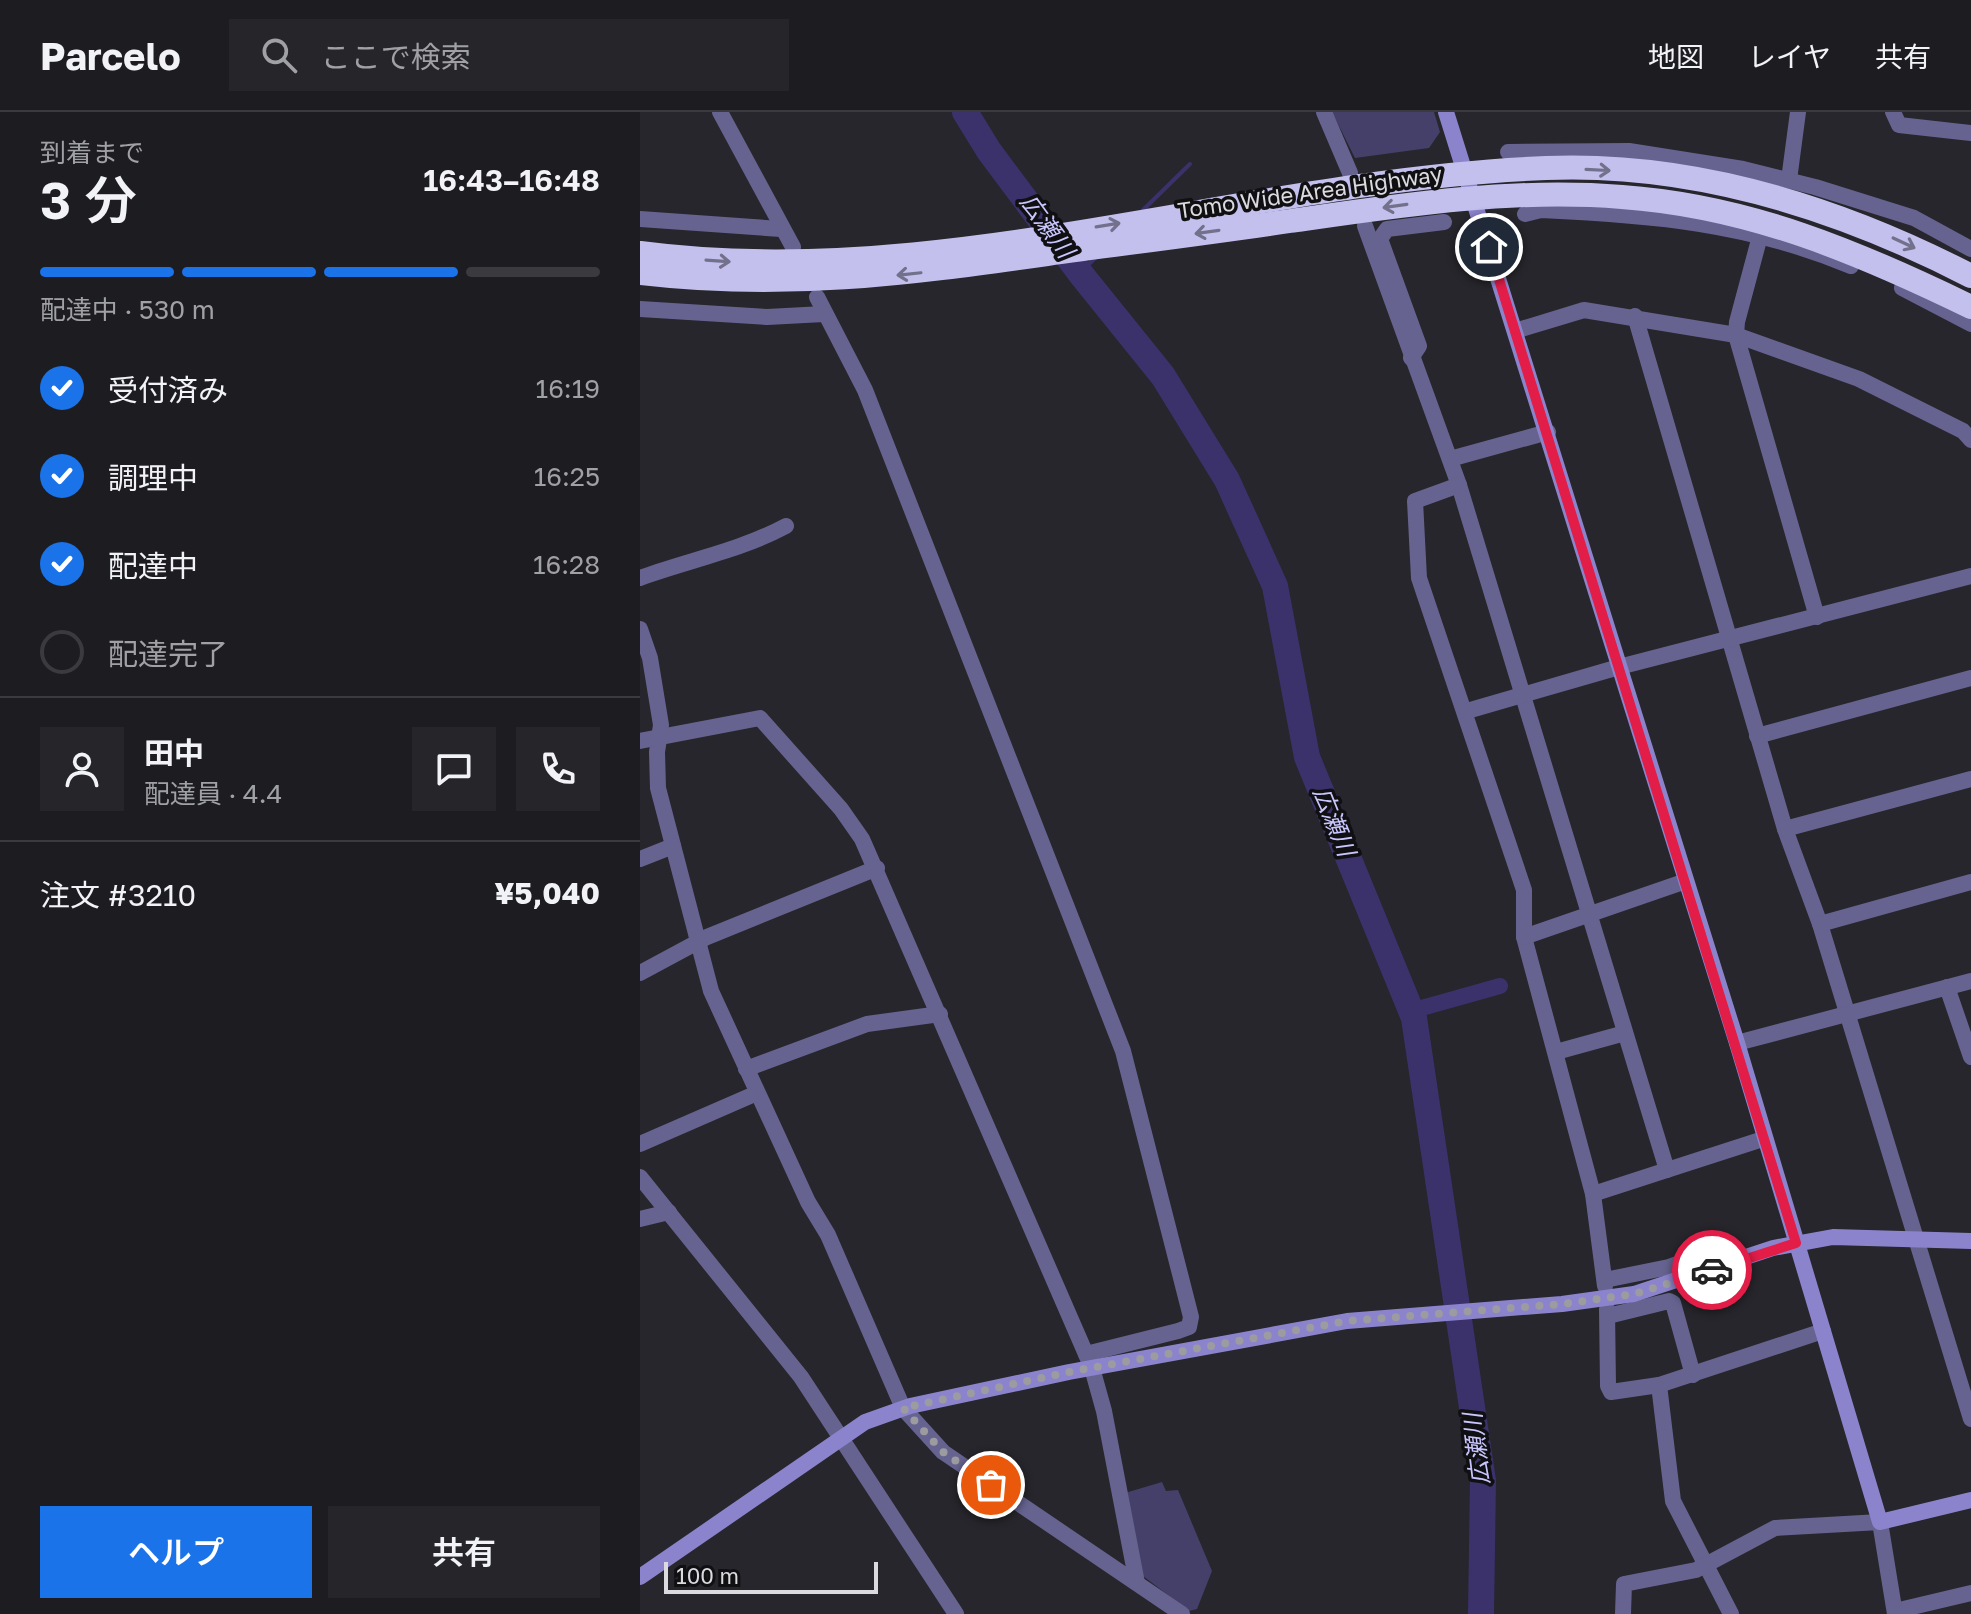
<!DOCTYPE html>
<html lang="ja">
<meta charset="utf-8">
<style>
body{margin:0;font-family:"Golos Text","Noto Sans JP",sans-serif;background:#25252a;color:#f1f3f6;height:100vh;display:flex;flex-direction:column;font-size:30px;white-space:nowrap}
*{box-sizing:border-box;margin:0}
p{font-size:26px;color:#a0a1a5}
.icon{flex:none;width:44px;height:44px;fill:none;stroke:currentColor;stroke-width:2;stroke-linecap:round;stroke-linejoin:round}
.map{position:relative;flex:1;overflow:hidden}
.details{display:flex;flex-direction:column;background:#1c1c21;width:640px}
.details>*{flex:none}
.scale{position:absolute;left:24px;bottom:20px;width:214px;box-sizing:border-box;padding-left:8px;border:4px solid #dadadf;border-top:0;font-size:22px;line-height:28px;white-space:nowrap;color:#dadadf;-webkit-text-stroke:6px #100f12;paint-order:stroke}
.pin{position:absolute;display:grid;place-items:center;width:68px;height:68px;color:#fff;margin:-34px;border:4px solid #fff;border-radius:50%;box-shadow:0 2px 8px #0007}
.courier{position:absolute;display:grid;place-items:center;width:80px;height:80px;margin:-40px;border:6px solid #e11d48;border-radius:50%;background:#fff;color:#222;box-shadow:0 2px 10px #0007}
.summary em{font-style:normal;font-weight:600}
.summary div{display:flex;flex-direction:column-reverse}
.summary{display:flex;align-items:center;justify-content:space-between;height:136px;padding:0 40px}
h1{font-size:52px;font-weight:600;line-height:60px}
.bar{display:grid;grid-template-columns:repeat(4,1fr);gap:12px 8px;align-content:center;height:96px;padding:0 40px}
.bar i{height:10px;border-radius:6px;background:#3a3a3f}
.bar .current{background:#1a73e8}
.bar p{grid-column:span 4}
.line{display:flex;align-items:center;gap:20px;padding:0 40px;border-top:2px solid #3a3a3f}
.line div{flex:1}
.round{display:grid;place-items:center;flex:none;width:84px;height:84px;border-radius:0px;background:#25252a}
ol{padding:0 40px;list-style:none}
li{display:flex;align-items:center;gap:24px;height:88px}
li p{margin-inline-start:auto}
li .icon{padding:8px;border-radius:50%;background:#1a73e8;color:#fff;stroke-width:4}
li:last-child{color:#a0a1a5}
li i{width:44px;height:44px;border:4px solid #3a3a3f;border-radius:50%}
.cta{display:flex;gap:16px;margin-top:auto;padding:16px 40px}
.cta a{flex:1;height:92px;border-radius:0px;background:#1a73e8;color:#fff;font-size:32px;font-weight:600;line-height:92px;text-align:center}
.cta a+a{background:#25252a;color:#f1f3f6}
header{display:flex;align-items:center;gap:48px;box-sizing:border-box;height:112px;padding:0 40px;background:#1c1c21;border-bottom:2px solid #3a3a3f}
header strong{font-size:38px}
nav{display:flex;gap:44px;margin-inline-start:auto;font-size:28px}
.search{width:560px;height:72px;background:#25252a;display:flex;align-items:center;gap:20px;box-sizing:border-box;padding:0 28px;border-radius:0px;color:#a0a1a5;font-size:30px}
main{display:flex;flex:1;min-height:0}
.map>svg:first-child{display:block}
.green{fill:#444069}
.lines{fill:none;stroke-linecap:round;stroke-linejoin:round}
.stream{stroke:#3b326c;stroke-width:4}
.canal{stroke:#3b326c;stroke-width:16}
.river{stroke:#3b326c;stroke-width:26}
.street{stroke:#666390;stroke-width:16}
.secondary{stroke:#8b84cd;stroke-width:16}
.highway{stroke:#c3c0ee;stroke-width:24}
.oneway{stroke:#72708b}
.done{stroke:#9b9ba0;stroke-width:8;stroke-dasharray:0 14.4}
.route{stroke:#e11d48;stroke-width:10}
.labels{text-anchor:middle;stroke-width:7;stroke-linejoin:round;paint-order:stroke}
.street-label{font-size:22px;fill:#dadadf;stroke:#100f12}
.water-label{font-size:24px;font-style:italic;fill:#c9c6fe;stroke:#100f12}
</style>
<header>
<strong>Parcelo</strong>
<div class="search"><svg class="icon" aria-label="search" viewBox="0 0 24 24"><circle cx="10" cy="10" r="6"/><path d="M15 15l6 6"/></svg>ここで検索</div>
<nav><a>地図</a><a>レイヤ</a><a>共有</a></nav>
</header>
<main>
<section class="details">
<div class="summary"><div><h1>3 分</h1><p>到着まで</p></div><em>16:43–16:48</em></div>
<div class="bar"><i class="current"></i><i class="current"></i><i class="current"></i><i></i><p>配達中 · 530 m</p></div>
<ol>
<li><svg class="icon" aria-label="check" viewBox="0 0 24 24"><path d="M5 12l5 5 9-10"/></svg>受付済み<p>16:19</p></li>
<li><svg class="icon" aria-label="check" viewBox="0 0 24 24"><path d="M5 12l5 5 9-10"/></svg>調理中<p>16:25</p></li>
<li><svg class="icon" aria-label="check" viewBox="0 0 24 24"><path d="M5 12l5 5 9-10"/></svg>配達中<p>16:28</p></li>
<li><i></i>配達完了</li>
</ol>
<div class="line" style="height:144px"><a class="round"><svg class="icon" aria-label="person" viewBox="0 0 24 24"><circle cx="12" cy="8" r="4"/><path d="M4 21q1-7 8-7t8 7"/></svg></a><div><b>田中</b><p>配達員 · 4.4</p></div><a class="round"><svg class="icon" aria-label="chat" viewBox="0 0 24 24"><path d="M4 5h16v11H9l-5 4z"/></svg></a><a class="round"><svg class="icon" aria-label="phone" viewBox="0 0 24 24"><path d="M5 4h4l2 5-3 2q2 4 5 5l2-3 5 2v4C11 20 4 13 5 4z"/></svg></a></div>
<div class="line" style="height:104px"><div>注文 #3210</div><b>¥5,040</b></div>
<div class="cta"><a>ヘルプ</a><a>共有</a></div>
</section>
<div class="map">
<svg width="1331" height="1502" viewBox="0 0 1331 1502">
<rect width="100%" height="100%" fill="#26262c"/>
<g class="green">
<path d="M692,0H794L800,20L789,36L715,46Z"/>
<path d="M522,1370L526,1379L538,1378L572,1459L557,1497L549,1499L503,1464L485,1381Z"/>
</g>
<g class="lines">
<g class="stream">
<path d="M503,98L550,52"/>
<path d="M440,161L457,144"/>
</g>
<path class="canal" d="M771,899L860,874"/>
<path class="river" d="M325,0L349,39L440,161L523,264L587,368L635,474L667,645L774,906L843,1369L841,1502"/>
<g class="street">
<path d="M80,0L153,135"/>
<path d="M684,0L710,61"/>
<path d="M1253,0L1259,13L1331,21"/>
<path d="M868,40L989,39L1103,57L1175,75L1274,106L1331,137"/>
<path d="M1149,68L1158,0"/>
<path d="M885,102L901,98C1012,103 1107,111 1211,154"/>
<path d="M0,107L141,117"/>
<path d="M725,114L819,373L1027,1058L1123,1027"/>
<path d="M1120,124L1097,210L1096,223L1177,505"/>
<path d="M1262,176L1331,212"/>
<path d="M177,185L225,278L483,939L551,1205L549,1215L538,1219L446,1242"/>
<path d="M0,197L127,205L184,202"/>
<path d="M995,204L1145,717L1180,812L1331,1307"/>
<path d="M875,219L944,198L1096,223L1219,267L1323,319L1331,328"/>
<path d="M771,246L779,234L740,127L747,117L804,110"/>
<path d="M810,347L908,320"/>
<path d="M819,373L775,389L779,466L884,778V825L953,1082L965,1174"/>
<path d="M0,466C49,448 99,439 146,414"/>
<path d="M0,517L10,546L21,613L17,640L18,676L71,879L168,1090L188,1123L263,1296L303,1340L542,1502"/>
<path d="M827,599L979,555L1331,464"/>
<path d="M1117,624L1331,566"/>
<path d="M0,629L120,606L201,697L222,727L452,1256L464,1299L497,1471"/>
<path d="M1145,717L1331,667"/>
<path d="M0,747L33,734"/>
<path d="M1180,812L1331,770"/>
<path d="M884,825L1046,769"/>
<path d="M0,861L67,825L237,756"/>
<path d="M1307,875L1331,945"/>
<path d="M1097,931L1331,869"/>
<path d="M916,940L985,921"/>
<path d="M106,957L227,912L300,902"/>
<path d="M0,1032L117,981"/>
<path d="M0,1065L161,1265L316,1502"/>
<path d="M953,1082L1027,1058"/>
<path d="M0,1107L29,1100"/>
<path d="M965,1168L1029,1155L1080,1136L1103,1146"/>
<path d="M967,1197L968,1274L971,1280L1019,1273L1183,1219"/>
<path d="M968,1204L1029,1189L1033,1191L1053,1263"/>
<path d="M1019,1273L1033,1389L1091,1502"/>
<path d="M1255,1499L1331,1481"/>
<path d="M983,1502L984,1472L1056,1458L1135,1416L1240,1410L1255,1502"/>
</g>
<g class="secondary">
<path d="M806,0L1097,931L1240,1410L1331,1388"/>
<path d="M0,1465L225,1310L270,1294L429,1260L707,1209L922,1192L994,1182L1133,1136L1193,1125L1331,1129"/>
</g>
<g class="highway">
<path d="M0,141C303,181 604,68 906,56C1054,50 1201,97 1331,164"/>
<path d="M0,161C144,178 265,162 407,142C488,131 569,121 650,109C761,93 870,76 982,85C1109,94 1218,140 1331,195"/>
</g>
</g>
<defs><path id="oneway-shaft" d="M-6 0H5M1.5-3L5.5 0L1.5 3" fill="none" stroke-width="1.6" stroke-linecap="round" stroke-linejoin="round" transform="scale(2)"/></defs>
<g class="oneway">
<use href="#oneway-shaft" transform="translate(958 58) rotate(3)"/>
<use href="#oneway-shaft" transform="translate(755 94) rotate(172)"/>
<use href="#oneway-shaft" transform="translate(468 113) rotate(-9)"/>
<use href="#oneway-shaft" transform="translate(567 120) rotate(172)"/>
<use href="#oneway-shaft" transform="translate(1264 131) rotate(25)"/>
<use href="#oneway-shaft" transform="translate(78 149) rotate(4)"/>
<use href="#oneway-shaft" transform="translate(269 162) rotate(174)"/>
</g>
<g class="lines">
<path class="done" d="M351,1373L303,1340L263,1296L429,1260L707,1209L922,1192L994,1182L1072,1158"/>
<path class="route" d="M849,135L1156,1131L1072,1158"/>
</g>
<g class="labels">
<g class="street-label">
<text transform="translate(670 80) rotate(-8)" y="8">Tomo Wide Area Highway</text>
</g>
<g class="water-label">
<text transform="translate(407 114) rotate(54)" y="8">広瀬川</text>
<text transform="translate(694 710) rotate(68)" y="8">広瀬川</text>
<text transform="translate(837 1337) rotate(-97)" y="8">広瀬川</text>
</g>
</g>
</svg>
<div class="scale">100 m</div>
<div class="pin" style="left:351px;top:1373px;background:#ea580c"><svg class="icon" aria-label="bag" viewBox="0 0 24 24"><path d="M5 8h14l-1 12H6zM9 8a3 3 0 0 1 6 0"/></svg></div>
<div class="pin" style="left:849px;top:135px;background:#1f2937"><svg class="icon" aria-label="home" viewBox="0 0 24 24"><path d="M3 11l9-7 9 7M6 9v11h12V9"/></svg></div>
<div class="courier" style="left:1072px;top:1158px"><svg class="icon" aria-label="car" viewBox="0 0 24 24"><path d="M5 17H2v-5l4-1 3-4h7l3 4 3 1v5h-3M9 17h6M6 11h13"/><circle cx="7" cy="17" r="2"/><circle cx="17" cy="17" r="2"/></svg></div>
</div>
</main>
